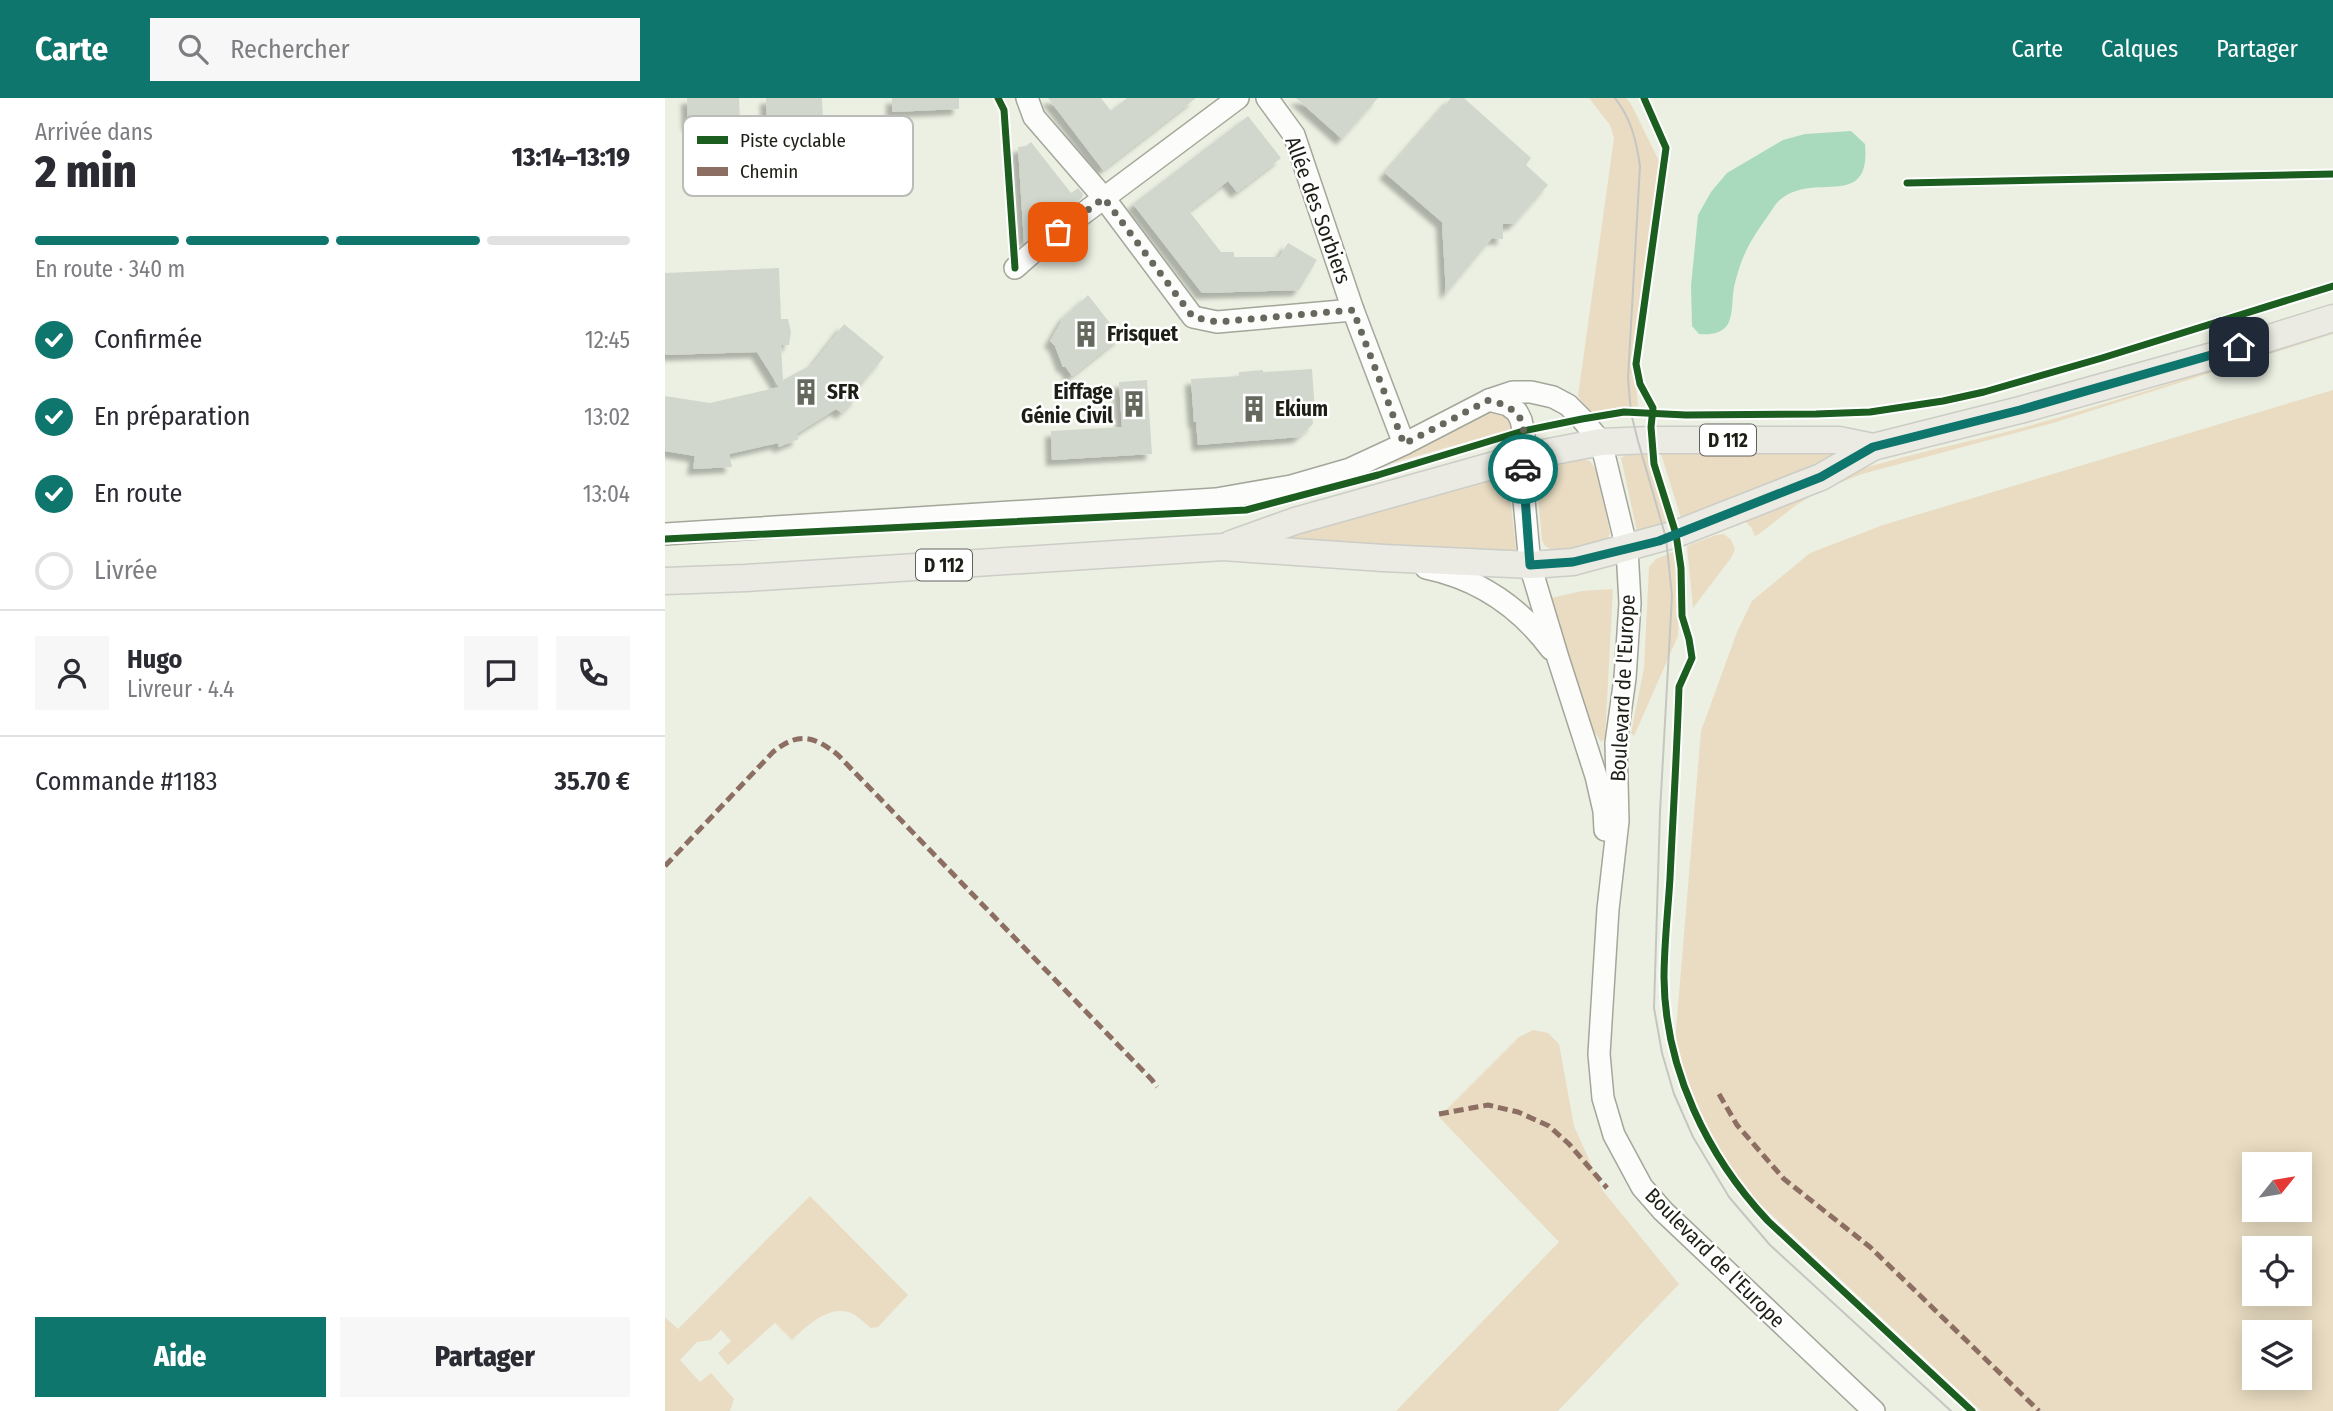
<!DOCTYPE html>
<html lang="fr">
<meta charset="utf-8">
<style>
body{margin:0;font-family:"Fira Sans Condensed",sans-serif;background:#f7f7f7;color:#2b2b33;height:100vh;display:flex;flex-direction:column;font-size:26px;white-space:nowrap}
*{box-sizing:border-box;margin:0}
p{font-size:23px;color:#7c7c81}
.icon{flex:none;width:38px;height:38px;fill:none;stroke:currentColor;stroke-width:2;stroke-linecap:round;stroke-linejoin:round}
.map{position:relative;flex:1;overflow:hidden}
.side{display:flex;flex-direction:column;background:#fff;width:665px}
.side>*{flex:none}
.needle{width:46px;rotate:60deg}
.tools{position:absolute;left:1577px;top:1054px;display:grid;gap:14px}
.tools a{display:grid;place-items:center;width:70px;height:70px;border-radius:0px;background:#fff;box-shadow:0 4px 18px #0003;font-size:35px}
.pin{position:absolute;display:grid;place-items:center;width:60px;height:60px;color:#fff;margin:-30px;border-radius:14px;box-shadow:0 4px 10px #0006}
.courier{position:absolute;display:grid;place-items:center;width:70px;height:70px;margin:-35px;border:5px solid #0f766e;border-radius:50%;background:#fff;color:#222;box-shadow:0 2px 9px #0007}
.head em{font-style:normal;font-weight:800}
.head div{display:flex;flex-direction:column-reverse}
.head{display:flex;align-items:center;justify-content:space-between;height:119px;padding:0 35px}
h1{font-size:46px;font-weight:800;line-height:52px}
.bar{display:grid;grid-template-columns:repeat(4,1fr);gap:10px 7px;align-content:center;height:84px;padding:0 35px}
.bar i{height:9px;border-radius:5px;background:#e1e1e2}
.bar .on{background:#0f766e}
.bar p{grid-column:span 4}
.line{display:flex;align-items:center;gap:18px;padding:0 35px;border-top:2px solid #e1e1e2}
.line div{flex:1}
.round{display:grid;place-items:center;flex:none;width:74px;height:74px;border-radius:0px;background:#f7f7f7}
ol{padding:0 35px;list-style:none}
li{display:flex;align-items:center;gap:21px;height:77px}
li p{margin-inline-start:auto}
li .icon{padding:7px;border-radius:50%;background:#0f766e;color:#fff;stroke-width:4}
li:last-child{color:#7c7c81}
li i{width:38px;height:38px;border:4px solid #e1e1e2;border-radius:50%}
.action{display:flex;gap:14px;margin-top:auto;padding:14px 35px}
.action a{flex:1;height:80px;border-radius:0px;background:#0f766e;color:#fff;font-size:28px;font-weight:800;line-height:80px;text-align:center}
.action a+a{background:#f7f7f7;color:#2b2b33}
header{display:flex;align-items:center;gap:42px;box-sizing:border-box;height:98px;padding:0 35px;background:#0f766e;color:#fff}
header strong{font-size:33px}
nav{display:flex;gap:38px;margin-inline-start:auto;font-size:24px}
.search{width:490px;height:63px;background:#f7f7f7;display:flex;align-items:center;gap:18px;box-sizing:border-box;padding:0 24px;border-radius:0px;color:#7c7c81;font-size:26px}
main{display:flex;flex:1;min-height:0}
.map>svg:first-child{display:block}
.green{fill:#e9dcc2;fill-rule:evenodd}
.water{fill:#a9dabd}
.building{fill:#d2d7cd;filter:url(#shadow)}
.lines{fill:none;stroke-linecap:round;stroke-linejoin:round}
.minor-casing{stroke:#a3a69a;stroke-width:24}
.major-casing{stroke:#cbcdc6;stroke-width:29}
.minor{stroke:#fcfdfb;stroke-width:21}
.major{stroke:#ebebe3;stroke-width:26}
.tram{stroke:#c5c6c2;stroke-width:2}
.quiet{stroke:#8d6e63;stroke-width:5;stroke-dasharray:10 5;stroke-linecap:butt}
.cycleway-casing{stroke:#fff;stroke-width:11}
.cycleway{stroke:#1b5e20;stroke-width:7}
.done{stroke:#65685d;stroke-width:7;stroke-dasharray:0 12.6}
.route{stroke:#0f766e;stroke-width:9}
.labels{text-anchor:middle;stroke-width:5;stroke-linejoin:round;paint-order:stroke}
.shield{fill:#fff;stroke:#61625c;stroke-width:2}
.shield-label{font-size:19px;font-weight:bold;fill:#1d1f16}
.street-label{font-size:21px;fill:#1d1f16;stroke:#fff}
.poi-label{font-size:21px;font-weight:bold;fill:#1d1f16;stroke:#fff;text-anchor:start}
.key{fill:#fff;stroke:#bbbcb9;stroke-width:2}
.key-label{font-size:19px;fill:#1d1f16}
</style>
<header>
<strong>Carte</strong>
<div class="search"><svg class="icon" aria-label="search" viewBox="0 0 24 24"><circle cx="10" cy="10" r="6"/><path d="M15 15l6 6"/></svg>Rechercher</div>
<nav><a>Carte</a><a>Calques</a><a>Partager</a></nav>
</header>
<main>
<section class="side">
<div class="head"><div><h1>2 min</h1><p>Arrivée dans</p></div><em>13:14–13:19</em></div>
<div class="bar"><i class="on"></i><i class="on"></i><i class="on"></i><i></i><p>En route · 340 m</p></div>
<ol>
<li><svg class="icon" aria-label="check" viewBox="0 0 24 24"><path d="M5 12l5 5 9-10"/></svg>Confirmée<p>12:45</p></li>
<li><svg class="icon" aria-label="check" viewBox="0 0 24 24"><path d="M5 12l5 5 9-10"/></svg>En préparation<p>13:02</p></li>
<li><svg class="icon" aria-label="check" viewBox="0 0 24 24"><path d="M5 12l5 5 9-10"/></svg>En route<p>13:04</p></li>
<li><i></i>Livrée</li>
</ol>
<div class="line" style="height:126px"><a class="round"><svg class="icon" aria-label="person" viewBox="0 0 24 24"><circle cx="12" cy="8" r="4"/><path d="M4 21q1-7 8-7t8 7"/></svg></a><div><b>Hugo</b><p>Livreur · 4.4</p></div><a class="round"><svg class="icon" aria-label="chat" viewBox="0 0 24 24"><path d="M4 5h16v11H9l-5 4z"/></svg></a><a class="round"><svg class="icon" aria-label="phone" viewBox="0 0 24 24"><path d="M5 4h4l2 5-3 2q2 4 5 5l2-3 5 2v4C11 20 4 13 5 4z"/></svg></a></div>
<div class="line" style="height:91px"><div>Commande #1183</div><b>35.70 €</b></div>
<div class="action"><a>Aide</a><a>Partager</a></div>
</section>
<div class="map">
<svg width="1668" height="1313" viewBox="0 0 1668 1313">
<defs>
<filter id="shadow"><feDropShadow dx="-6" dy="6" stdDeviation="2" flood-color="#0004"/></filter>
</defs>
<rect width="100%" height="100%" fill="#ecf0e2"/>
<g class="green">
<path d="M924,0H961L966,6L995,65L969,266L973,308L925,315L913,298L949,40L945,27Z"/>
<path d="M1668,232V236L1388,325L1197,376L1152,394L1130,408L1094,436L1090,438L1086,429L1079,422C1167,367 1275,353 1374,325C1473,297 1570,264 1668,232Z"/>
<path d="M1668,292V1313H1316L1078,1090L1039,1028L1029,1004L1010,944L1036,633L1072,534L1087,503L1145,455L1218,427ZM1589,1066H1634V1111H1589ZM1589,1150H1634V1195H1589ZM1589,1234H1634V1279H1589Z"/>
<path d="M824,313H831L843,319L847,331L717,368Z"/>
<path d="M1178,351L1184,355L1016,420L996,356Z"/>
<path d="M983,356L1004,425L974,435L972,433L956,360L961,357Z"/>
<path d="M916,361L925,363L931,372L945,435L942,442L933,448L889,453L880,448L877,442L871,377L877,368Z"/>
<path d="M838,376L843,382L851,450L849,453L624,443L623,441L627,437Z"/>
<path d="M1059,436L1066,442L1070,451L1066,460L1028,510L1022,448L1051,437Z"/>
<path d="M1010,453L1014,494L1013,538L969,638L966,635L979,570L984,469L991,461Z"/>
<path d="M948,491L940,640L936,644L925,627L886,500L917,493Z"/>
<path d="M868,932L883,935L894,946L909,1028L938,1093L1014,1186L893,1313H731L894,1144L774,1019L854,939Z"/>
<path d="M145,1098L243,1197L213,1229L206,1230C200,1226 194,1219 188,1216C165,1205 142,1228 127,1242L110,1225L63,1267L53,1255L66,1243L56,1232L46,1242L32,1244L15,1262L35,1284L46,1275L69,1301L65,1313H0V1219L13,1231Z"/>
</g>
<path class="water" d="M1186,33L1200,46C1206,113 1151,73 1116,101C1110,105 1105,116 1100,122C1083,146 1076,160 1069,189C1067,200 1068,217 1063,226C1057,236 1044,237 1034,236L1027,228L1026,188L1033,117L1046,94L1062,75L1118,42L1140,36Z"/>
<g class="building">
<path d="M22,0H74L75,25L23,27Z"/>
<path d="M101,0H157L158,23L102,27Z"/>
<path d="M227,0H294V11L227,14Z"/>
<path d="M383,0H436L446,13L462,0H531L438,72Z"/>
<path d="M631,0H713L677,41Z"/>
<path d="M786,0H799L866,60L861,67L883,87L849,126H838V141L827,140L781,196L777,124L720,75Z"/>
<path d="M583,18L616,60L572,94L563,83L524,113L556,154H569V159H614L623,145L652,162L634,192L537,195L468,106Z"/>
<path d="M366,44L406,95L413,90L418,96L417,100L359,145L353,49L361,48Z"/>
<path d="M114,170L116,221H123L126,234L124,247H116L118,282L148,266L179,226L219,259L189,296L192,300L177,315L171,311L131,336L134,341L114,349L113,345L64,356L67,369L28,371L30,358L0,353V298L45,305L114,289L92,254L0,257V175Z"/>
<path d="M423,197L456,239L407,278L400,268L398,269L390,248L385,243L399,219Z"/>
<path d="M647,271L650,314H647L648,326L634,339L533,347L531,324H529L526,281L574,278V274L598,272V274Z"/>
<path d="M482,282L487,356L387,362L386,333L457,329L454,284Z"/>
</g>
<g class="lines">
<defs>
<g id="minor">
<path d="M362,0L369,19L439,100L528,219L552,224L688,212"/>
<path d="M602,0L629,37L688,212L739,346"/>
<path d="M350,170L376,147L573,0"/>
<path d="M824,302L843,307L852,314L856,322L859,336L858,391L865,467L893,560L931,678L939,713L940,732"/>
<path d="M0,436L551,401L626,388L685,371L739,346L824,302L848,294H866L888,299L903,307L917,321L936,344L962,451L965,505L960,580L951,645L953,723L943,811L934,956L938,1000L949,1037L977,1089L998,1113L1209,1313"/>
<path d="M761,470C814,481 854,508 886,551"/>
</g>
<g id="major">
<path d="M566,446L630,423L858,359L936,344L986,342H1174L1208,349"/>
<path d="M0,483L81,480L558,449L718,460L865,467L908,464L1011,436L1156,379L1208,349L1355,312L1551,257L1668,220"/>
</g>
</defs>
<use href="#minor" class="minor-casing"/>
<use href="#major" class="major-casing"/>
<use href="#minor" class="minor"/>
<use href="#major" class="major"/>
<path class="tram" d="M950,0C966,21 971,41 975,68L963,280L966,315L973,343L1001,440L1007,498L995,714L989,910L997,955L1009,996L1028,1039L1064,1099L1105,1147L1286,1313"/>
<g class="quiet">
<path d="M0,768L108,654C133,634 148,637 173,657L487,982L492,989"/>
<path d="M1054,996L1072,1027L1119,1081L1205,1149L1374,1313"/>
<path d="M774,1016L823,1007L853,1014L884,1028L904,1046L942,1090"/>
</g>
<defs>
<g id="cycleway">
<path d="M333,0L339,12L350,170"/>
<path d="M979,0L1001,50L971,266L975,286L988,310L986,329L989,366L1011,436L1016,470L1017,518L1024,541L1027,560L1014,589C1012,653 1008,716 1005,780C1003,813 999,847 999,880C1000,971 1042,1058 1103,1123L1307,1313"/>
<path d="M1242,85L1668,76"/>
<path d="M0,441L581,412L713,377L858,333L917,321L959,314L1021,317L1151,316L1205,314L1278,303L1319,294L1437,260L1668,188"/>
</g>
</defs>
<use href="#cycleway" class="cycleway-casing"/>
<use href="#cycleway" class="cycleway"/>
</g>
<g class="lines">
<path class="done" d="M393,134L439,100L528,219L552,224L688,212L739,346L824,302C868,314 858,332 858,371"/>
<path class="route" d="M858,371L865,467L908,464L994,443L1156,379L1208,349L1355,312L1574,249"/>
</g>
<defs>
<symbol id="building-bare" viewBox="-9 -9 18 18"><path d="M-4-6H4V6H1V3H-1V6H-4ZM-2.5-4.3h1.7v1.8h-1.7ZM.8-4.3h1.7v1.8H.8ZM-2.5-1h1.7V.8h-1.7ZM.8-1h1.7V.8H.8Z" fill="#65685d" stroke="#fff" stroke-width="2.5" paint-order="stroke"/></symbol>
</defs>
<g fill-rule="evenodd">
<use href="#building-bare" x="402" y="217" width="38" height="38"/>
<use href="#building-bare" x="122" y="275" width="38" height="38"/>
<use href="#building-bare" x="450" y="287" width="38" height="38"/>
<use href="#building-bare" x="570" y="292" width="38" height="38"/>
</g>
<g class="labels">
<g class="shield">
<rect x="1035" y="326.5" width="56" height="31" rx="5"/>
<rect x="251" y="451.5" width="56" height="31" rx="5"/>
</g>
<g class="shield-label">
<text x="1063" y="349">D 112</text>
<text x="279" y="474">D 112</text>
</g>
<g class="street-label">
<text transform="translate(653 112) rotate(70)" y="7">Allée des Sorbiers</text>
<text transform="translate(958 590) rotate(-87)" y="7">Boulevard de l'Europe</text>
<text transform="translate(1050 1160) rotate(45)" y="7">Boulevard de l'Europe</text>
</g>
<g class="poi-label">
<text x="442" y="243">Frisquet</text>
<text x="162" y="301">SFR</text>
<text x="448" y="301" text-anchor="end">Eiffage<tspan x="448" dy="24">Génie Civil</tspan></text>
<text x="610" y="318">Ekium</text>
</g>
</g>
<rect x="18" y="18" width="230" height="80" rx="10" class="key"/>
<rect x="32" y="38" width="31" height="8" fill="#1b5e20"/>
<rect x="32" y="69" width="31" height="9" fill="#8d6e63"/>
<g class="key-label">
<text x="75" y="49">Piste cyclable</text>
<text x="75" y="80">Chemin</text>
</g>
</svg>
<div class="tools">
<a><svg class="needle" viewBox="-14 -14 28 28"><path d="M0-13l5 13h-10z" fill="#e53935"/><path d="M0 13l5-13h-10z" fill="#7c7c81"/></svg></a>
<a><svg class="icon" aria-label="locate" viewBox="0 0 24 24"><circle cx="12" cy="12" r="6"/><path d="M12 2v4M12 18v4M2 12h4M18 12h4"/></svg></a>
<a><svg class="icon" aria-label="layers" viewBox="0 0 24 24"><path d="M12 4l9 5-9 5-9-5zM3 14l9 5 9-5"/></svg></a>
</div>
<div class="pin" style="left:393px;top:134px;background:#ea580c"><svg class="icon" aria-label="bag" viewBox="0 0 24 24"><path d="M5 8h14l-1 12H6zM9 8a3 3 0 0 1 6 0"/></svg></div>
<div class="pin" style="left:1574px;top:249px;background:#1f2937"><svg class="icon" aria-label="home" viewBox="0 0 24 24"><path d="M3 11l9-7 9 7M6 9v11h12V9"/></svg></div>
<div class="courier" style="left:858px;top:371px"><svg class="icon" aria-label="car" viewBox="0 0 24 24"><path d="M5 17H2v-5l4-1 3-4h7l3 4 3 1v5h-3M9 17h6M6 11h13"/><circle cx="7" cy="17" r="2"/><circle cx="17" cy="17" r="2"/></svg></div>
</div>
</main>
